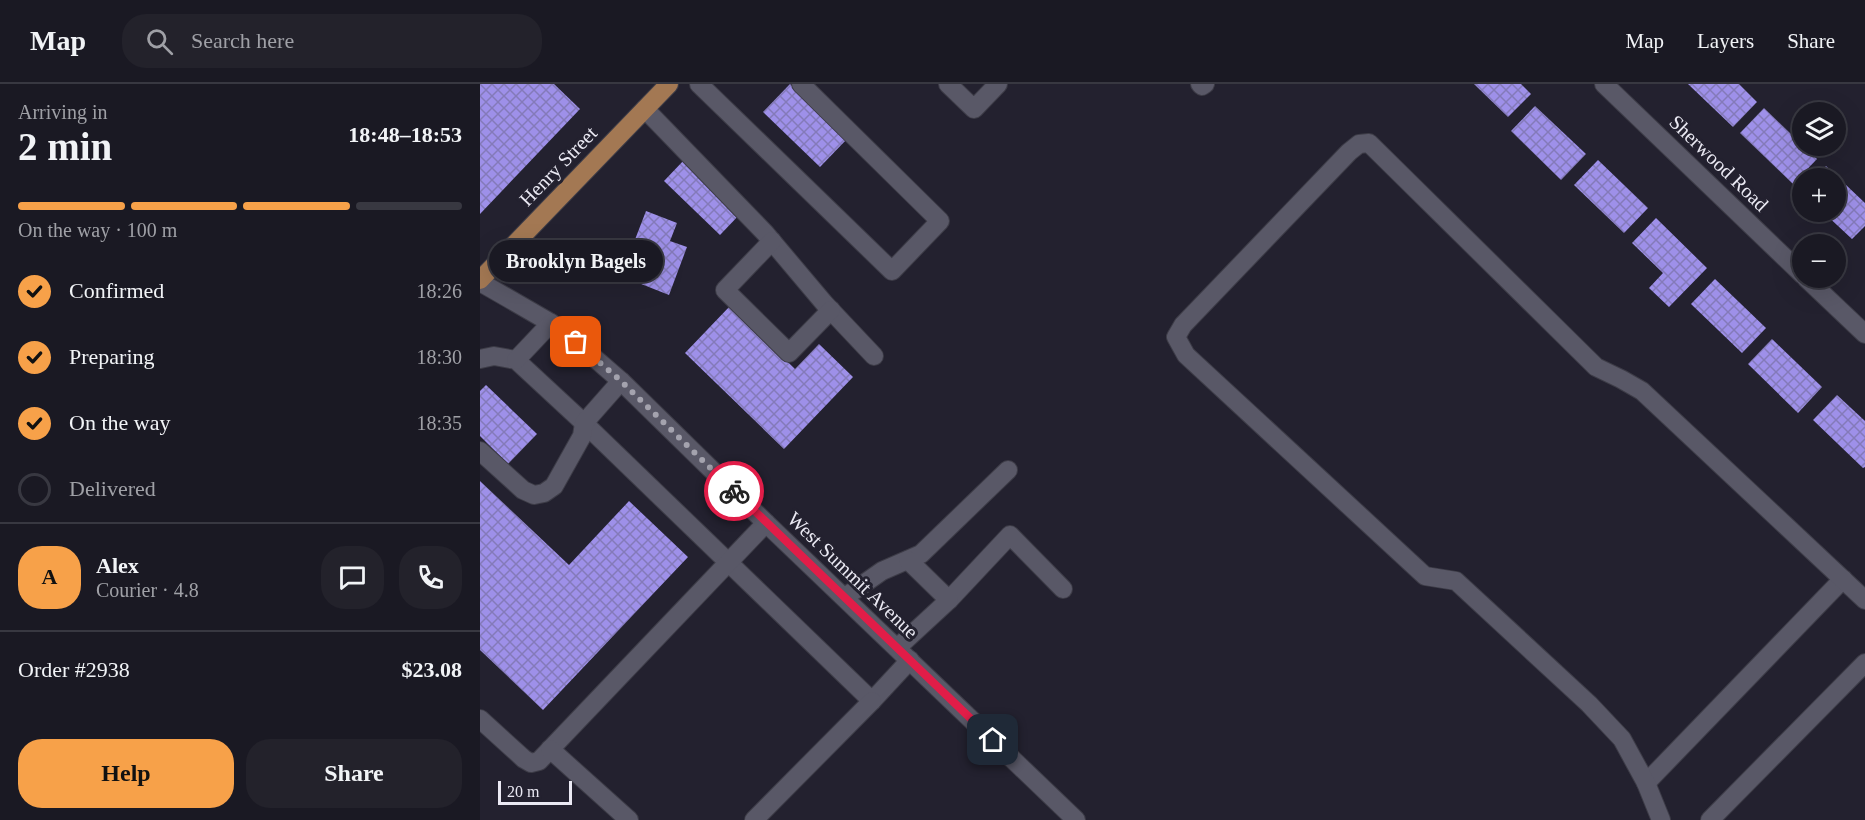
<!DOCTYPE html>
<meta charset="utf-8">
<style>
body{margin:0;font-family:"Times New Roman",serif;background:#23222b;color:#f1f3f6;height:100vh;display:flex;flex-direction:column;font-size:22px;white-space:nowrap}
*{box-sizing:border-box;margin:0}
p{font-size:20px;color:#9fa0a6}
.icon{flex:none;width:33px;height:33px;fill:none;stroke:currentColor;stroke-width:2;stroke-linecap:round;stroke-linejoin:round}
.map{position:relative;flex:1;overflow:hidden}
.side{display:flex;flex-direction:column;background:#1a1923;width:480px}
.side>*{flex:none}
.controls{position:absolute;left:1312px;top:18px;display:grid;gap:12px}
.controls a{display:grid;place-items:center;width:54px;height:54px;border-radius:50%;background:#1a1923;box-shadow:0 6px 24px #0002,0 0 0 2px #383841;font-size:30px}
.scale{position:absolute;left:18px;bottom:15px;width:74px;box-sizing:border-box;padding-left:6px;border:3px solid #eae9f3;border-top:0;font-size:16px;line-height:21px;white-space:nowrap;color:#eae9f3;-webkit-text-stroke:4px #23212f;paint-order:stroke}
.pin{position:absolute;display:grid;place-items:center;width:51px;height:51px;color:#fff;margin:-26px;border-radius:12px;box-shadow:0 3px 9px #0006}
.courier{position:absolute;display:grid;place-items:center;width:60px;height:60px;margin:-30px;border:4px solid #e11d48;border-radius:50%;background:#fff;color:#222;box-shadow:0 2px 8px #0007}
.bubble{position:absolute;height:42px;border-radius:21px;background:#1a1923;box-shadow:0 6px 24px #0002,0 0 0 2px #383841;font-size:20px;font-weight:800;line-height:42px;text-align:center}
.summary em{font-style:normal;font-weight:800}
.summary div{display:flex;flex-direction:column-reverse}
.summary{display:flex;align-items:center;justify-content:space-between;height:102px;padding:0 18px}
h1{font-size:39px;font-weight:800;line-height:45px}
.bar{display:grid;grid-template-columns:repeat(4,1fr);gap:9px 6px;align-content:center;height:72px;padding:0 18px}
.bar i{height:8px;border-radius:4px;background:#383841}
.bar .selected{background:#f7a149}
.bar p{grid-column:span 4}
.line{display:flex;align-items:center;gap:15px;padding:0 18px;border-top:2px solid #383841}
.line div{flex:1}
.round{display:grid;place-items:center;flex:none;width:63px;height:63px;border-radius:24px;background:#23222b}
ol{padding:0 18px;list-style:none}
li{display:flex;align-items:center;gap:18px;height:66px}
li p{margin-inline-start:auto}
li .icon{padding:6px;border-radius:50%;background:#f7a149;color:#111;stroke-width:4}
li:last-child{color:#9fa0a6}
li i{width:33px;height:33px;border:3px solid #383841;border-radius:50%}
.button{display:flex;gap:12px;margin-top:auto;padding:12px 18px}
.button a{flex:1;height:69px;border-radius:24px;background:#f7a149;color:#111;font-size:24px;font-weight:800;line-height:69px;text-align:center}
.button a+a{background:#23222b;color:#f1f3f6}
header{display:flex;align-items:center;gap:36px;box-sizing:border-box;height:84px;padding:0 30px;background:#1a1923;border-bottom:2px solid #383841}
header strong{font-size:28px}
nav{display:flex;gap:33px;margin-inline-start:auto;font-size:21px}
.search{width:420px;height:54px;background:#23222b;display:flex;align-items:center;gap:15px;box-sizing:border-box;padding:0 21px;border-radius:24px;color:#9fa0a6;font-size:22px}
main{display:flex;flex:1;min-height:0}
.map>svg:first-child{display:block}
.building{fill:url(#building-cross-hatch)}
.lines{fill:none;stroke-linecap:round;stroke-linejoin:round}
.minor-casing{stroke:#3d3c47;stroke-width:20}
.major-casing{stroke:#3d3c47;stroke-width:20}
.minor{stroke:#595867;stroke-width:18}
.major{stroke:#a37853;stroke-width:18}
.done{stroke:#a4a3ae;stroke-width:6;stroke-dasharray:0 10.8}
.route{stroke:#e11d48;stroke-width:8}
.labels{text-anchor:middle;stroke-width:6;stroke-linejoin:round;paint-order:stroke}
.street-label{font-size:20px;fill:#eae9f3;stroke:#23212f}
</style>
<header>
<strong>Map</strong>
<div class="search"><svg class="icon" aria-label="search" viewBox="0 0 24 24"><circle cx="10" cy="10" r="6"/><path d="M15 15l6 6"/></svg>Search here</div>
<nav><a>Map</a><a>Layers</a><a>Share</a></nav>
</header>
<main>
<section class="side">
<div class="summary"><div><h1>2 min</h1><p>Arriving in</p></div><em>18:48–18:53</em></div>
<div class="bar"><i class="selected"></i><i class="selected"></i><i class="selected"></i><i></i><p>On the way · 100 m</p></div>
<ol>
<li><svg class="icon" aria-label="check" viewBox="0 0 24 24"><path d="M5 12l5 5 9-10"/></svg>Confirmed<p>18:26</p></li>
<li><svg class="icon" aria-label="check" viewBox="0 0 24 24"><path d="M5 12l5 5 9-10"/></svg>Preparing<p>18:30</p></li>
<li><svg class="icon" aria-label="check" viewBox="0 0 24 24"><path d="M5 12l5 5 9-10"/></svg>On the way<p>18:35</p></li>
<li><i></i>Delivered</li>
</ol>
<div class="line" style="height:108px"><b class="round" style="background:#f7a149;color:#111">A</b><div><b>Alex</b><p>Courier · 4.8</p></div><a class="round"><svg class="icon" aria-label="chat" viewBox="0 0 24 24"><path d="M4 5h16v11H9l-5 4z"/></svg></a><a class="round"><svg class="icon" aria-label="phone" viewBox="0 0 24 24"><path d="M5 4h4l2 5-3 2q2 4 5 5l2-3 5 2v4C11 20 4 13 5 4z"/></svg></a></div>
<div class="line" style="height:78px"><div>Order #2938</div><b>$23.08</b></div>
<div class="button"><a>Help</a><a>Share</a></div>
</section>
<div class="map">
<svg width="1385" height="736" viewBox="0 0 1385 736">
<defs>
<pattern id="building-cross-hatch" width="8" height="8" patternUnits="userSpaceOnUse" patternTransform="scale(1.5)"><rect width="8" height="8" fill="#9e90e9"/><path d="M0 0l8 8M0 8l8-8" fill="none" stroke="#847ab9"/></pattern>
</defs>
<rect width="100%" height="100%" fill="#23212f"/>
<g class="building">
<path d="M0,0H74L100,25L0,130Z"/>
<path d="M310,0L367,55L340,83L283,28Z"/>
<path d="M994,0H1041L1051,10L1028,33Z"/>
<path d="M1208,0H1259L1277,18L1253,43Z"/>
<path d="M1055,22L1106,70L1081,96L1031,47Z"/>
<path d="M1284,24L1337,75L1313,100L1260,49Z"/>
<path d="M205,75L261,129L240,151L184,97Z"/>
<path d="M1118,76L1168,124L1144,149L1094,101Z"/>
<path d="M1346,82L1385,119V142L1372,155L1343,128H1356V94H1334Z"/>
<path d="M166,127L197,139L190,157L207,163L189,211L141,192Z"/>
<path d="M1176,134L1227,184L1189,223L1169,204L1183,189L1152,159Z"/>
<path d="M1235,195L1286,244L1262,269L1211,220Z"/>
<path d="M250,222L315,285L339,260L373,293L304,365L205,269Z"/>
<path d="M1292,255L1342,303L1318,329L1268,280Z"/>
<path d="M6,301L57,350L28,380L0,352V307Z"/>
<path d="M1357,311L1385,337V383L1383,384L1333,336Z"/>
<path d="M0,397L89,481L149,417L208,473L63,626L0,566Z"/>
</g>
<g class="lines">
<defs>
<g id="minor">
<path d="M219,0L412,187L460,137L321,0"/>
<path d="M468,0L494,25L518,0"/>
<path d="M720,0L722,2L725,0"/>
<path d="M1124,0L1323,191"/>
<path d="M165,25L285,149L344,219L394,272"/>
<path d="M292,157L245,206L309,269L351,226"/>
<path d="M1326,194L1385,250"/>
<path d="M0,198L71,239L96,258L141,297L286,439L596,736"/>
<path d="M0,275L14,272L36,276L104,339L392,617L430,576"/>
<path d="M36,276L71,239"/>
<path d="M0,367L43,406L54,411L64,409L74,402L102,352L104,339L141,297"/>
<path d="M365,513L402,487L441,470L528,386"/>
<path d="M469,516L530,451L583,505"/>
<path d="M417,564L469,516L428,476"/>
<path d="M0,635L44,675L51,679L59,677L286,439"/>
<path d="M70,665L149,736"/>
<path d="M1166,699L1363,495"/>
<path d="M274,736L392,617"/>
<path d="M1181,736L1166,699L1142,655L1109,620L976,497L945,492L706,271L696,253L703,241L869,68L879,60L889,59L1116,283L1141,295L1162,307L1385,516"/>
<path d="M1230,736L1385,579"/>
</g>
<path id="major" d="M0,196L189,0"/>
</defs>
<use href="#minor" class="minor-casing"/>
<use href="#major" class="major-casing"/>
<use href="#minor" class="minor"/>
<use href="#major" class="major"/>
</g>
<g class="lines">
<path class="done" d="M96,258L141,297L254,407"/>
<path class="route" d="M254,407L513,656"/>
</g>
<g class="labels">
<g class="street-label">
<text transform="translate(1239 79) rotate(44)" y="7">Sherwood Road</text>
<text transform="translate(78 82) rotate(-46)" y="7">Henry Street</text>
<text transform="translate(373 491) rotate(44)" y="7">West Summit Avenue</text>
</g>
</g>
</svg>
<div class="controls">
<a><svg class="icon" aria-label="layers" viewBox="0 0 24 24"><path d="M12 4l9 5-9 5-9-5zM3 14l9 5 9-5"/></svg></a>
<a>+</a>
<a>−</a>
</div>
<div class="scale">20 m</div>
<div class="pin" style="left:96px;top:258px;background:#ea580c"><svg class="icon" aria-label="bag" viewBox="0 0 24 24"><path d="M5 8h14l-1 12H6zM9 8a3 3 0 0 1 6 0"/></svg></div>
<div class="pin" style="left:513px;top:656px;background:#1f2937"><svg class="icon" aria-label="home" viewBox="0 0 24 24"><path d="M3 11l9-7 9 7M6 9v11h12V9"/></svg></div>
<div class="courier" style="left:254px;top:407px"><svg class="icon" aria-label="bike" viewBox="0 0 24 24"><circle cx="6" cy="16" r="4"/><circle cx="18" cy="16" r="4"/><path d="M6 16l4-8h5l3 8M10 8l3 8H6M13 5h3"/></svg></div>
<div class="bubble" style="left:9px;top:156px;width:174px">Brooklyn Bagels</div>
</div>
</main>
